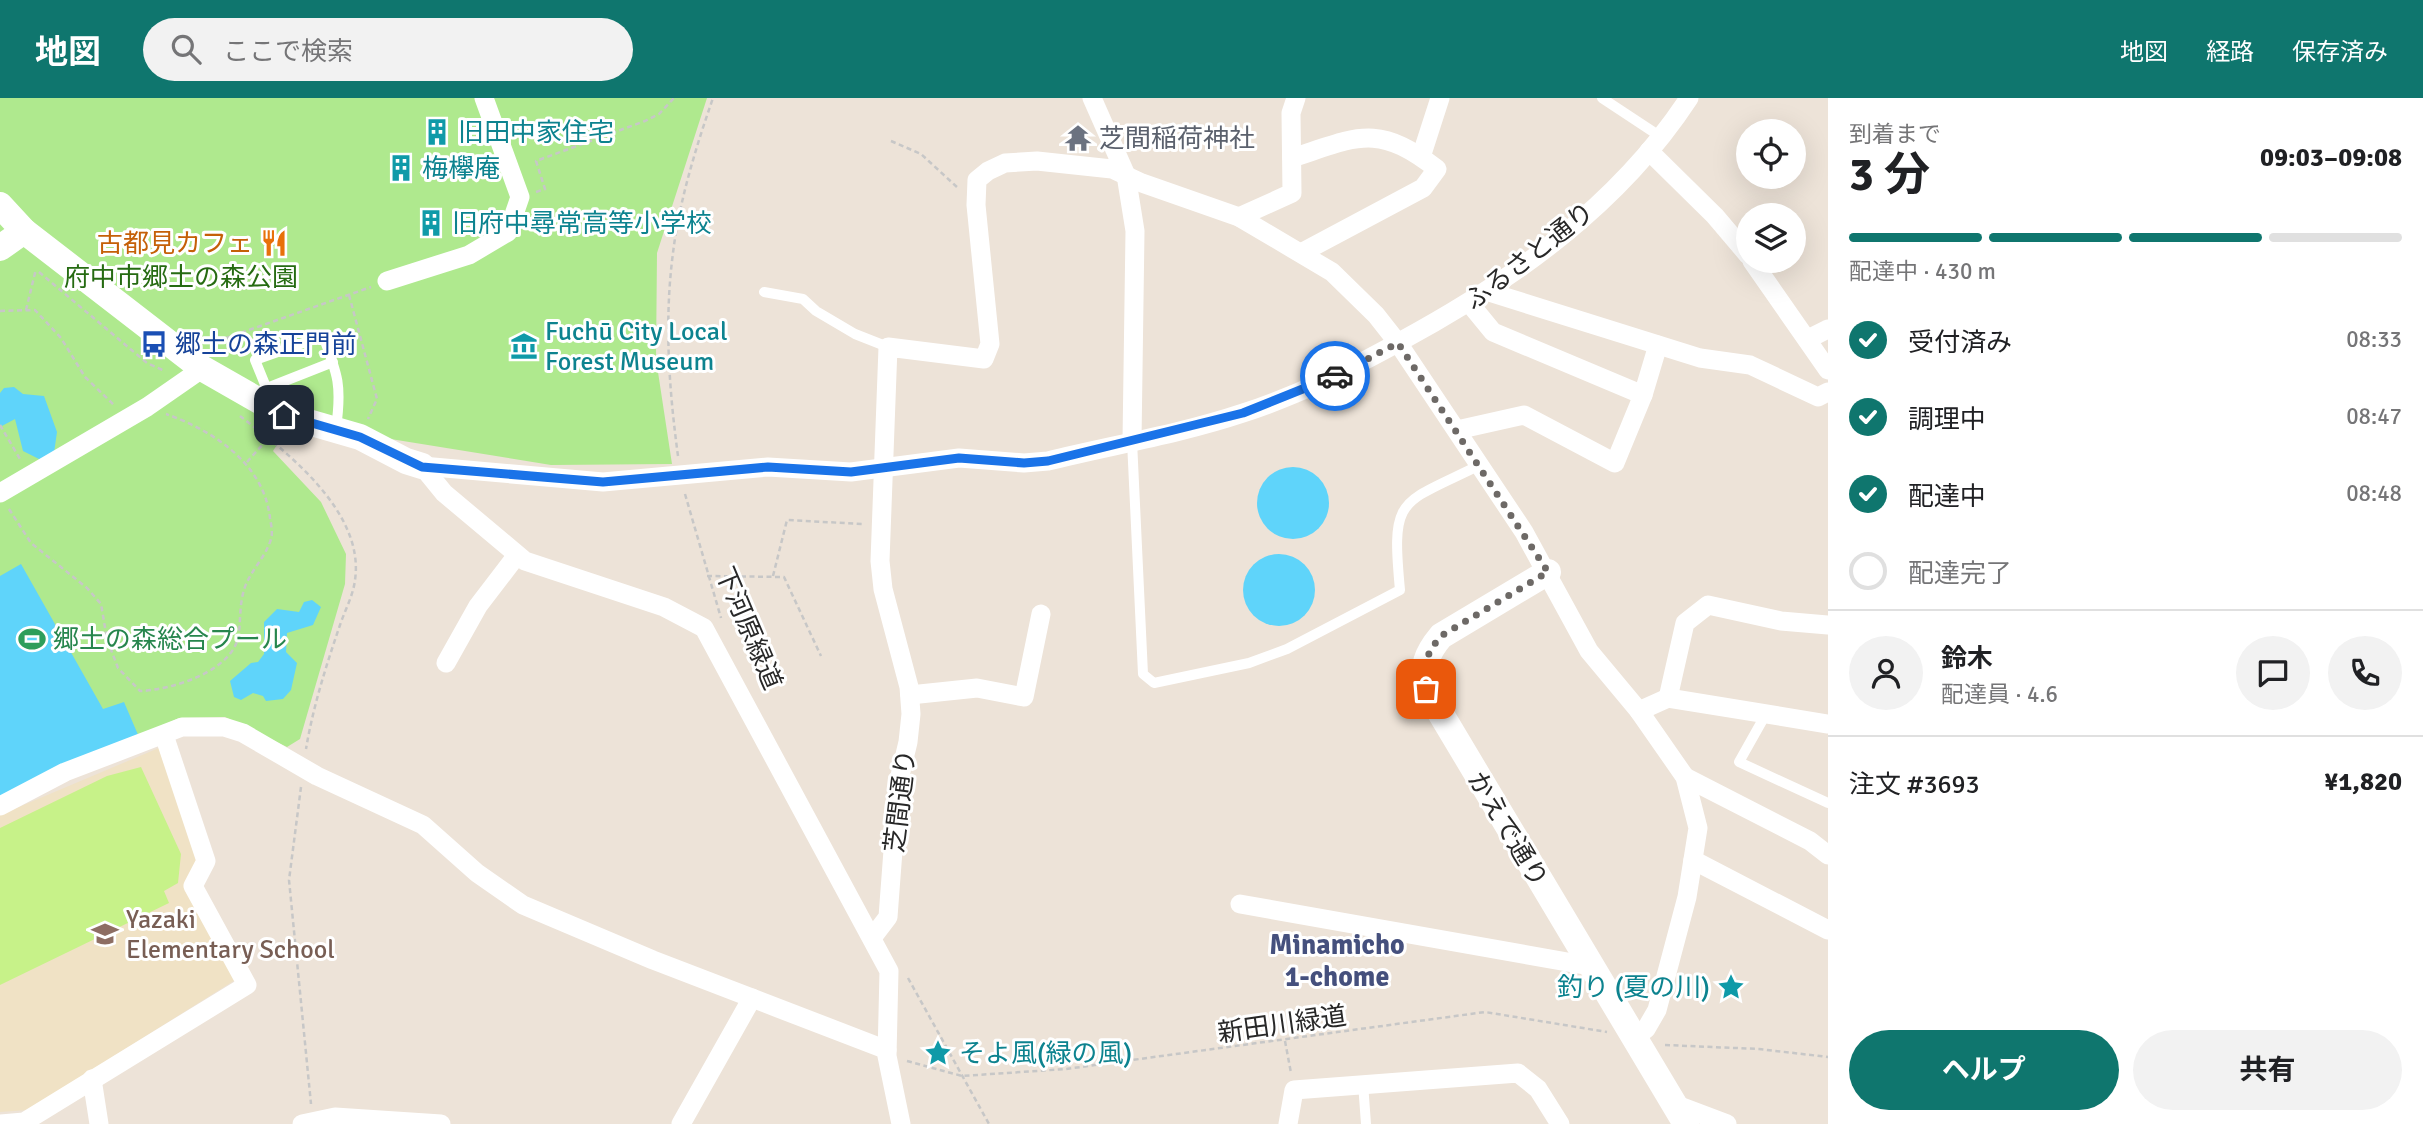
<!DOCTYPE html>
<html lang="ja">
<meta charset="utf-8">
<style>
body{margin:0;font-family:Signika,"Noto Sans JP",sans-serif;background:#f2f2f2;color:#202124;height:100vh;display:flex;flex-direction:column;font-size:26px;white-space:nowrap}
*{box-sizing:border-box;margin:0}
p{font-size:23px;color:#757577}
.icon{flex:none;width:38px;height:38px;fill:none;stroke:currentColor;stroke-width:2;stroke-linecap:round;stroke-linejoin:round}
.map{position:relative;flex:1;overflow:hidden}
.side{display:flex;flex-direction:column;background:#fff;width:595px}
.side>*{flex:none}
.tools{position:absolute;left:1736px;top:21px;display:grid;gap:14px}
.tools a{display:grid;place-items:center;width:70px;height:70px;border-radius:50%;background:#fff;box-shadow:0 7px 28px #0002;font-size:35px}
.pin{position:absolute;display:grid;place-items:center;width:60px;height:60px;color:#fff;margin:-30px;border-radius:14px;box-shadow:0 4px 10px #0006}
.courier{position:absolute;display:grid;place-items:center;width:70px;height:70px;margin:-35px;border:5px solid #1a73e8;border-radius:50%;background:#fff;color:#222;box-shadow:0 2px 9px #0007}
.headline em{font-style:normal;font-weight:700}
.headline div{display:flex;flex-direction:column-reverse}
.headline{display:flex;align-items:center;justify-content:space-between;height:119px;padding:0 21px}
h1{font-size:46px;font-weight:700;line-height:52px}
.bar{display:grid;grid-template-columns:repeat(4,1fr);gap:10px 7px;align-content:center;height:84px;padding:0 21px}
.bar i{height:9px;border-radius:5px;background:#e0e0e0}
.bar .active{background:#0f766e}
.bar p{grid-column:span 4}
.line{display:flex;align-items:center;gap:18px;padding:0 21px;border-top:2px solid #e0e0e0}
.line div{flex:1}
.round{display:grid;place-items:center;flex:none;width:74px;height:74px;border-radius:37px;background:#f2f2f2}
ol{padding:0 21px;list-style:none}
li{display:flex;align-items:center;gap:21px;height:77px}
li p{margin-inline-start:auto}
li .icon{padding:7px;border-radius:50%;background:#0f766e;color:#fff;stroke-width:4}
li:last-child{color:#757577}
li i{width:38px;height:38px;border:4px solid #e0e0e0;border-radius:50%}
.cta{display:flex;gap:14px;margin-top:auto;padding:14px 21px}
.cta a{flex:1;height:80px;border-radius:42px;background:#0f766e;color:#fff;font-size:28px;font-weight:700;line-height:80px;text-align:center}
.cta a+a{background:#f2f2f2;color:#202124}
header{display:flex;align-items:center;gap:42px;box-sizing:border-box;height:98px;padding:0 35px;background:#0f766e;color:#fff}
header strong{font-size:33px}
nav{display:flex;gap:38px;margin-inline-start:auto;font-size:24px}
.search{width:490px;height:63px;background:#f2f2f2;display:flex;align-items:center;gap:18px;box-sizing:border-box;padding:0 24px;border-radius:38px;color:#757577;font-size:26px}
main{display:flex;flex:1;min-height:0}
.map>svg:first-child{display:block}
.education{fill:#f0e2c5}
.green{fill:#afe98e}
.pitch{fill:#c7f289}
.water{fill:#5fd4fa}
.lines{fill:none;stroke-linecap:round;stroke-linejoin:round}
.path{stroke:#c7c7c7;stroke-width:2.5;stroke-dasharray:5 3.5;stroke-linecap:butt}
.lane{stroke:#fff;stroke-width:10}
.street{stroke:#fff;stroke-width:19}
.secondary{stroke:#fff;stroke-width:26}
.done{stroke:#6d6966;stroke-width:7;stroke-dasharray:0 12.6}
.route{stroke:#1a73e8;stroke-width:9}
.labels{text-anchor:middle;stroke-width:6;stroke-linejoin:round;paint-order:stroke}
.culture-label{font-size:26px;fill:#0d838f;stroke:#fff;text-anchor:start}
.worship-label{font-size:26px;fill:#5b616d;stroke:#fff;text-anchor:start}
.food-label{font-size:26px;fill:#c56008;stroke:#fff;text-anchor:end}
.street-label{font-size:26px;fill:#282828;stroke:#fff}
.park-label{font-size:26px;fill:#266b12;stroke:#fff}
.transit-label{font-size:26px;fill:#164399;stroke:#fff;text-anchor:start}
.leisure-label{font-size:26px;fill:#27864d;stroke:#fff;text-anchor:start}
.education-label{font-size:26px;fill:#785e54;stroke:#fff;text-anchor:start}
.neighbourhood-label{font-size:28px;font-weight:bold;fill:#45507d;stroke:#fff}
</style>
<header>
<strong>地図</strong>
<div class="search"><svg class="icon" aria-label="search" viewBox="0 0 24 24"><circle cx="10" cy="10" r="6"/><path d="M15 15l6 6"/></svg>ここで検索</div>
<nav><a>地図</a><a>経路</a><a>保存済み</a></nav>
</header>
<main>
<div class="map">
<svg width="1828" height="1026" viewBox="0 0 1828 1026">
<rect width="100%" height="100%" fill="#ede3d8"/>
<path class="education" d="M161,649L198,763L186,789L235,882L28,1012L0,1014V717Z"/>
<path class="green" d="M0,0H707L657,155L656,261L672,366L551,367L372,338L299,313L273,353L321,404L346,456L345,486L300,641L287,649L225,619L179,620L0,702Z"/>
<path class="pitch" d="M141,669L181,756L178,785L164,793L169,805L0,887V730L107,678Z"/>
<g class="water">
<path d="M14,289L23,296L44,298L57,334L54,355L41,362L23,353L15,321L0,329V295L4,290Z"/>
<circle cx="1293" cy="405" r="36"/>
<circle cx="1279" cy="492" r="36"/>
<path d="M21,466L103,611L124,604L139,639L0,700V478Z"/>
<path d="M312,502L321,509L313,527L287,535L286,554L297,565L291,592L283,601L266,603L263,598L253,595L241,602L234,599L230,583L251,565L258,564L264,556V524L277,511L299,514L304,504Z"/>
</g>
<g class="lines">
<g class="path">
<path d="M891,43L921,56L958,90"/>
<path d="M536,94L545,91L536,63L645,23L659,16L674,0"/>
<path d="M39,174L147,265L165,273"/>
<path d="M349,197L377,301L368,321"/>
<path d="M26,212L36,171"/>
<path d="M0,213L35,212L61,240L85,279L115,308"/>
<path d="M211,248L212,245L371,189"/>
<path d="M240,318C287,354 365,414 355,482C353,498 345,512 340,527C326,568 313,609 306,651"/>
<path d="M0,327L20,361"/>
<path d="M678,358C669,291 664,223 673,155C679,104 696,49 713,0"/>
<path d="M247,364L273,335"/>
<path d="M685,396L721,520"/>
<path d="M9,411L31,445L87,490L101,506L107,541L118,570L140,593C171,592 230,574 238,540C241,525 239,508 244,492C249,474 266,459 271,441C273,435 271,426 270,420C264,366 214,333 166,316"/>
<path d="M707,478L784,479L821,558"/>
<path d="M773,478L787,422L862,426"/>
<path d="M301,689L289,782L311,1006"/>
<path d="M908,880L989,1026"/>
<path d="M1285,943L1291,975"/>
<path d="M1665,947L1759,951L1828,959"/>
<path d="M907,963L962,978L1066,971L1485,914L1607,934"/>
</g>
<g class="lane">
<path d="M1602,0L1661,39"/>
<path d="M764,194L803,201L816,213L855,236L888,249"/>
<path d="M266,289L255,262L323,238C338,277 342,288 336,330"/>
<path d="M262,292L333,264"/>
<path d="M1132,343L1143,576L1154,585L1249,565L1287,551L1400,492C1391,397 1399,407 1480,367"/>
<path d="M1766,616L1739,664L1828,705"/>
<path d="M1363,985L1366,1026"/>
</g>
<g class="street">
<path d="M1092,0L1126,77L1135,133L1132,343"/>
<path d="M1649,53L1715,118L1748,157"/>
<path d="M1421,59L1440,0"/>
<path d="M1292,60C1357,39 1377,24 1437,71L1423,90L1303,154"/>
<path d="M1239,119L1292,95L1291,15L1296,0"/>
<path d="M1752,163L1828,272"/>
<path d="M387,183L469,157L508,134L520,99L484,0"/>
<path d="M1489,194L1700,260L1750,267L1818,299L1828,294"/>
<path d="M1470,206L1493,234L1643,297"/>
<path d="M1808,241L1828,231"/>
<path d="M1457,332L1524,317L1615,365L1643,297L1658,247"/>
<path d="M422,368L603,384L768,369L851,374L959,360L1024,365L1048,363C1113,347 1180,336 1243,315C1299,297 1350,271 1401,243C1512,183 1619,107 1689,0"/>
<path d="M422,368L444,395L525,463L664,509L704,530L889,873L887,958L901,1026"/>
<path d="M0,395L147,309L196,275"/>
<path d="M446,565L478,508L517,457"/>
<path d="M910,597L977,590L1024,599L1041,516"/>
<path d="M1668,600L1685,525L1708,507L1781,523L1828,527"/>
<path d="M1639,613L1668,600L1828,626"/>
<path d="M1685,679L1810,743L1828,757"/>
<path d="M0,708L65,674L182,629H224L243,635L317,678L423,727L477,775L523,807L653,862L887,952"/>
<path d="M1693,762L1828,832"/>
<path d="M1240,806L1590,868"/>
<path d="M872,840L888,819L898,686L908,644L911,616L909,589L883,491L880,463L888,249L984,261L990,246L976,107L977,82L988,73L1005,65L1037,63L1112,71L1142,85L1239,119L1332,174L1376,217L1398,245L1524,434L1589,553L1639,613L1685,679L1698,730L1687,799L1657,912L1646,931L1634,940"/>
<path d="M92,981L99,1026"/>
<path d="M1674,1006L1727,1026"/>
<path d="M0,1026L24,1024L247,887L193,788L206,763L164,637"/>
<path d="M302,1026L335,1019L441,1026"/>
<path d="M681,1026L752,900"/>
<path d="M1288,1026L1294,992L1518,975L1538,991L1560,1026"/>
</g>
<g class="secondary">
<path d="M0,107L24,133L200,269L284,317L360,339L406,363L422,368"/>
<path d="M0,150L24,133"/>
<path d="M1548,474L1441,538C1426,556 1422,568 1426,591L1686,1026"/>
</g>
</g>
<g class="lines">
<path class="done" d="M1335,278L1398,245L1548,474L1441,538C1426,556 1422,568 1426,591"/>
<path class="route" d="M284,317L360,339L422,369L603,384L768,369L851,374L959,360L1024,365L1048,363L1243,315L1335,278"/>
</g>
<defs>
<symbol id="building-bare" viewBox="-9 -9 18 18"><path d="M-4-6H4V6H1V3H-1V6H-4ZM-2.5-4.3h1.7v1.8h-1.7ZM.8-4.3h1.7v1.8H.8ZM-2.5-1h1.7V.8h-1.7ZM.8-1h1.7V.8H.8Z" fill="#0f9aa8" stroke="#fff" stroke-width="2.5" paint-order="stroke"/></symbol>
<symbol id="temple-bare" viewBox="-9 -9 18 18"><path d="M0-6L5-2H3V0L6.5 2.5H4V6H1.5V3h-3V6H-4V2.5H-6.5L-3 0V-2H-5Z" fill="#6b7280" stroke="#fff" stroke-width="2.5" paint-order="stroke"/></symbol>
<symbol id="restaurant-bare" viewBox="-9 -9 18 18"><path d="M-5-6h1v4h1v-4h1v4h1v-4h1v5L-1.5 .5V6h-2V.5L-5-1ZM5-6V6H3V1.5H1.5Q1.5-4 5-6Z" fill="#e8710a" stroke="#fff" stroke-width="2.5" paint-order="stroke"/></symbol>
<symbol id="bus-bare" viewBox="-9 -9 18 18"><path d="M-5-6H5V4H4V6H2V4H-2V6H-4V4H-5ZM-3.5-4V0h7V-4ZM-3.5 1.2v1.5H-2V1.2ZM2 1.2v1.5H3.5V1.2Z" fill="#1a4fb4" stroke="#fff" stroke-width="2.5" paint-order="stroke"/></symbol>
<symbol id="museum-bare" viewBox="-9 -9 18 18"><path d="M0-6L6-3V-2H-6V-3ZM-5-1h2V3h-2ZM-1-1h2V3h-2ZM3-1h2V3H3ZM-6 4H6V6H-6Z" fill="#0f9aa8" stroke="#fff" stroke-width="2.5" paint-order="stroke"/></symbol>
<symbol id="stadium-bare" viewBox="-9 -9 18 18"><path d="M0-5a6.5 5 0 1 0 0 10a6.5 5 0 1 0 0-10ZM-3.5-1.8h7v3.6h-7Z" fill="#2e9e5b" stroke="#fff" stroke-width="2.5" paint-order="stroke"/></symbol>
<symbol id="school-bare" viewBox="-9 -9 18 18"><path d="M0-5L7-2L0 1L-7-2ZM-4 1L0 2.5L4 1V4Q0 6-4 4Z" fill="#8d6e63" stroke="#fff" stroke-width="2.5" paint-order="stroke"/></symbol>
<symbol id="sight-bare" viewBox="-9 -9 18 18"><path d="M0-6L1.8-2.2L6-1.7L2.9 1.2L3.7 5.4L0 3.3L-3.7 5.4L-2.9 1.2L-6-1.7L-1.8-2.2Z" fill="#0f9aa8" stroke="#fff" stroke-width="2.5" paint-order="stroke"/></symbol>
</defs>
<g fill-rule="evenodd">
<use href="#building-bare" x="418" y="15" width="38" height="38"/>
<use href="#temple-bare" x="1059" y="21" width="38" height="38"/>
<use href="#building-bare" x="382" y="51" width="38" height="38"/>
<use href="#building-bare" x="412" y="106" width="38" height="38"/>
<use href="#restaurant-bare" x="255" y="126" width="38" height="38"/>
<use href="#bus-bare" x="135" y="227" width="38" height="38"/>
<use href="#museum-bare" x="505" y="229" width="38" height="38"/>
<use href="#stadium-bare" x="13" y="522" width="38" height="38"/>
<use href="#school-bare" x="86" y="817" width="38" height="38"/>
<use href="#sight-bare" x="1712" y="870" width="38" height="38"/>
<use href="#sight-bare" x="919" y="936" width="38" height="38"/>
</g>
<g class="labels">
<g class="culture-label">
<text x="458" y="43">旧田中家住宅</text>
<text x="422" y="79">梅欅庵</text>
<text x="452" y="134">旧府中尋常高等小学校</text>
<text x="545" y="242">Fuchū City Local<tspan x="545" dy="30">Forest Museum</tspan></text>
<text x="1710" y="898" text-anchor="end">釣り (夏の川)</text>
<text x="959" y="964">そよ風(緑の風)</text>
</g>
<g class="worship-label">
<text x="1099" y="49">芝間稲荷神社</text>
</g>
<g class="food-label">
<text x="253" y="154">古都見カフェ</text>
</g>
<g class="street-label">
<text transform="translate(1529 158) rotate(-38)" y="9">ふるさと通り</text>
<text transform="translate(749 530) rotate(67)" y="9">下河原緑道</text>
<text transform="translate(900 703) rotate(-83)" y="9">芝間通り</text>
<text transform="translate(1508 731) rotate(59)" y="9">かえで通り</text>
<text transform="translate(1282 926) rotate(-8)" y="9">新田川緑道</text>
</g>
<g class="park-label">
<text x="181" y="188">府中市郷土の森公園</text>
</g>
<g class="transit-label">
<text x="175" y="255">郷土の森正門前</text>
</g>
<g class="leisure-label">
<text x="53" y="550">郷土の森総合プール</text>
</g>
<g class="education-label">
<text x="126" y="830">Yazaki<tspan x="126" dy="30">Elementary School</tspan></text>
</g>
<g class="neighbourhood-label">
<text x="1337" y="856">Minamicho<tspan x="1337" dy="32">1-chome</tspan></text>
</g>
</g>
</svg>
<div class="tools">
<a><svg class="icon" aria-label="locate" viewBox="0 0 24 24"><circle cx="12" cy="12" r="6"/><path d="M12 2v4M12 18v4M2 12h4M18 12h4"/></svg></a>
<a><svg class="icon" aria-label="layers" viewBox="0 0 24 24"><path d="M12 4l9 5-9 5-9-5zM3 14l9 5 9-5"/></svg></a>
</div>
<div class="pin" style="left:1426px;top:591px;background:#ea580c"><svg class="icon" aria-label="bag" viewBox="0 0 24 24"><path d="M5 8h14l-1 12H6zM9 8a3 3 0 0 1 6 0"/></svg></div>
<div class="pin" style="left:284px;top:317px;background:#1f2937"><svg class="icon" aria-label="home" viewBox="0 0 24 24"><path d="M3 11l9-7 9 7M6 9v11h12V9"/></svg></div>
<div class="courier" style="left:1335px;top:278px"><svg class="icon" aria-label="car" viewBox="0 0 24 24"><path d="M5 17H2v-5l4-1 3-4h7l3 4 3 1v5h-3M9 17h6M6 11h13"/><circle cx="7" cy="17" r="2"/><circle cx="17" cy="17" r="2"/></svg></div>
</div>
<section class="side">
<div class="headline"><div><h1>3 分</h1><p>到着まで</p></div><em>09:03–09:08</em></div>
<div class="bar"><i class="active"></i><i class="active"></i><i class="active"></i><i></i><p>配達中 · 430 m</p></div>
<ol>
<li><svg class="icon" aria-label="check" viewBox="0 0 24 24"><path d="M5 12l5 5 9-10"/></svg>受付済み<p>08:33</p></li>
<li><svg class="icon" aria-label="check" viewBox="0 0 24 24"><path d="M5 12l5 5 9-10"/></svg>調理中<p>08:47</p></li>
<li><svg class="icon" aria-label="check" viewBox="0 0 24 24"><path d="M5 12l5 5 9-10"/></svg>配達中<p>08:48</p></li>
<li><i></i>配達完了</li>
</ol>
<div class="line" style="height:126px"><a class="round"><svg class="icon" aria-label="person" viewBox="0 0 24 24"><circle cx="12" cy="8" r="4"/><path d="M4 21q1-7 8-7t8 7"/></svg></a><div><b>鈴木</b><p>配達員 · 4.6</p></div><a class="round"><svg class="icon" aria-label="chat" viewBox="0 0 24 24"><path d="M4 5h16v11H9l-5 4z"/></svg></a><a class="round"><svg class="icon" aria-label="phone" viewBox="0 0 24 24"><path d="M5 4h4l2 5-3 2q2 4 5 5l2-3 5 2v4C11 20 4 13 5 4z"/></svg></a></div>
<div class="line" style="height:91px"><div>注文 #3693</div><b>¥1,820</b></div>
<div class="cta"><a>ヘルプ</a><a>共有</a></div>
</section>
</main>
